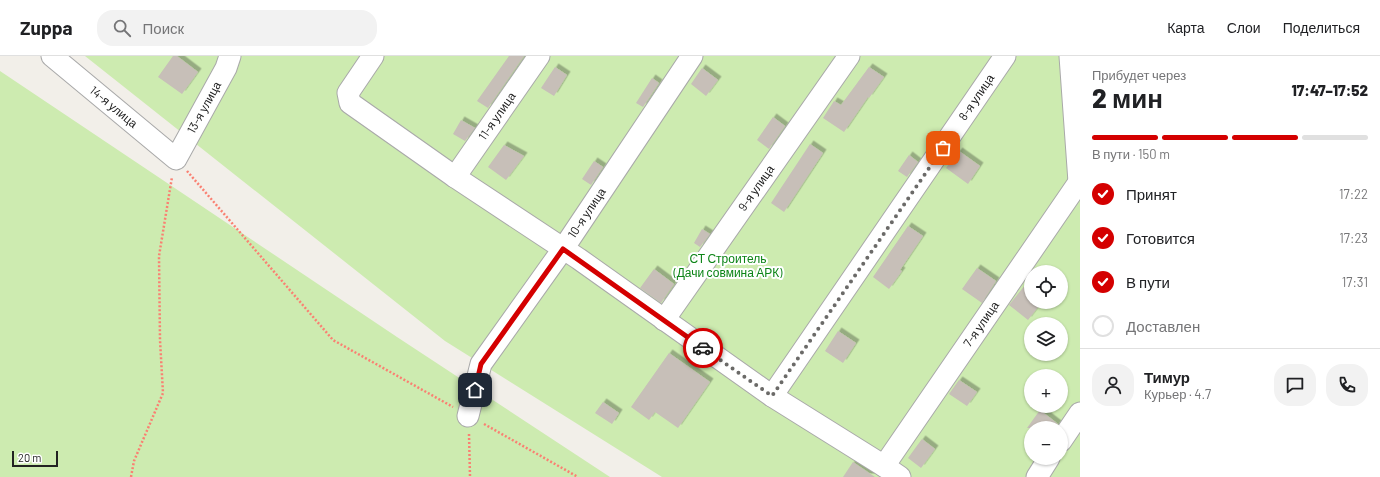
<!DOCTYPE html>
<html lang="ru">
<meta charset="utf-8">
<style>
body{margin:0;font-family:Barlow,sans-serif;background:#f2f2f2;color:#202124;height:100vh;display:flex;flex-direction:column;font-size:15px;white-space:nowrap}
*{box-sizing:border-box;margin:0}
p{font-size:13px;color:#757577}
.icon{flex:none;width:22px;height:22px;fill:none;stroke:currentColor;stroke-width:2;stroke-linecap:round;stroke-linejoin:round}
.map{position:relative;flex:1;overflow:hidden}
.panel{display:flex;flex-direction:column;background:#fff;width:300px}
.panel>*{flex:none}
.tools{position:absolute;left:1024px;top:209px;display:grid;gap:8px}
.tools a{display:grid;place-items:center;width:44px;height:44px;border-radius:50%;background:#fff;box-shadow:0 1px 3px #0004;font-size:20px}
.scale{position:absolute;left:12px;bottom:10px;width:46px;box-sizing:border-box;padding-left:4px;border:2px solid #222;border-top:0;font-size:11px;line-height:14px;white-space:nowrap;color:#222;-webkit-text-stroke:3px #fff;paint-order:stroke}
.pin{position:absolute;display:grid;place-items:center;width:34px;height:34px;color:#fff;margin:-17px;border-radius:8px;box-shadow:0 2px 6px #0006}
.courier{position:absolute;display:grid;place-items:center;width:40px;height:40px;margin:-20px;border:3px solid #d40000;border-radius:50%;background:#fff;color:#222;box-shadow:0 1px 5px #0007}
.head em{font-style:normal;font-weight:800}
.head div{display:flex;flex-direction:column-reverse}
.head{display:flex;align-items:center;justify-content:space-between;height:68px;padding:0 12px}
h1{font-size:26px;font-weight:800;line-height:30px}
.bar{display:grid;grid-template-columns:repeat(4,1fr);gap:6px 4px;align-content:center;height:48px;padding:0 12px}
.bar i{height:5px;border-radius:3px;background:#e0e0e0}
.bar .selected{background:#d40000}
.bar p{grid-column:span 4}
.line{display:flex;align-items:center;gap:10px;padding:0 12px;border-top:1px solid #e0e0e0}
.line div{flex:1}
.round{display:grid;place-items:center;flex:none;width:42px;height:42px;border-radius:16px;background:#f2f2f2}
ol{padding:0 12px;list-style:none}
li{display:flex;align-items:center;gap:12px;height:44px}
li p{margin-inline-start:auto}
li .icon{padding:4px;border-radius:50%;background:#d40000;color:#fff;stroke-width:4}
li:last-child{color:#757577}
li i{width:22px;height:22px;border:2px solid #e0e0e0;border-radius:50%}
header{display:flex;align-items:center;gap:24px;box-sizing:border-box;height:56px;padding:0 20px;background:#fff;border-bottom:1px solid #e0e0e0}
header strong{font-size:19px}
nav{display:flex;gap:22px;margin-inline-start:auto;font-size:14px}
.search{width:280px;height:36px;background:#f2f2f2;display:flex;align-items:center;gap:10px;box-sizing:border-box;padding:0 14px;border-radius:16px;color:#757577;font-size:15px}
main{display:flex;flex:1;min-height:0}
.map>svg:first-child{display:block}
.grass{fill:#cdebb0;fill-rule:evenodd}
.building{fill:#c7bfb8;filter:url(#shadow)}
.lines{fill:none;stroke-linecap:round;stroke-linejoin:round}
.minor-casing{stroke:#a9a9a9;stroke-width:23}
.path{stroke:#fa8072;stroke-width:2.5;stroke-dasharray:2 2;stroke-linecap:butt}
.minor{stroke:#fff;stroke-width:21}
.done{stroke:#6b6a68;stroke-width:4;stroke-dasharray:0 7.2}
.route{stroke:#d40000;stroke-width:5}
.labels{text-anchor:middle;stroke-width:4;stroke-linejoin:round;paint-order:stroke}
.street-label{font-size:12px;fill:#222;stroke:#fff}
.park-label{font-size:12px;fill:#0c8416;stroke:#fff}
</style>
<header>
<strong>Zuppa</strong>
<div class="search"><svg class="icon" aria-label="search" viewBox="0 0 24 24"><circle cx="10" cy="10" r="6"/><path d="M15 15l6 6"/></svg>Поиск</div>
<nav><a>Карта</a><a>Слои</a><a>Поделиться</a></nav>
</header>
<main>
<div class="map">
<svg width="1080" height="421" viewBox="0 0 1080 421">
<defs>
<filter id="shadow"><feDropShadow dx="3.5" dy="-3.5" stdDeviation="0" flood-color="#0004"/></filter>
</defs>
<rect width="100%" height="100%" fill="#f2efe9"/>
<g class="grass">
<path d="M85,0H1080V421H662L445,285ZM1031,216H1061V246H1031ZM1031,268H1061V298H1031ZM1031,320H1061V350H1031ZM1031,372H1061V402H1031Z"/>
<path d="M0,15L397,281L610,421H0Z"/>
</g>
<g class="building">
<path d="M173,0H177L198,16L182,38L158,21Z"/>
<path d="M509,0H524L488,52L477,45Z"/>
<path d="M555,11L567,19L554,40L541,32Z"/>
<path d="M869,11L884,21L869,42L868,41L844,76L823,62L834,45L841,49Z"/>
<path d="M702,12L718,24L706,40L691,28Z"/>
<path d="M652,22L659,27L643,51L636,47Z"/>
<path d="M773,61L785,70L769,93L757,84Z"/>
<path d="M461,64L475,72L465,85L453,78Z"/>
<path d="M810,88L823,97L784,156L771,147Z"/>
<path d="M504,89L524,100L506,124L488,111Z"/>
<path d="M959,95L980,110L968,128L946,112Z"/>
<path d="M909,99L918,106L907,121L898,115Z"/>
<path d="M594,105L603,111L591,129L582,123Z"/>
<path d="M908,170L923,180L900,214L902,215L889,233L873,221Z"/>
<path d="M702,173L710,178L700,191L694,187Z"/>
<path d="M977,212L996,225L982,247L962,233Z"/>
<path d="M654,213L674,228L661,247L640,232Z"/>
<path d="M1031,222V246H1042L1028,264L1009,249Z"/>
<path d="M838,275L856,287L843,307L825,295Z"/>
<path d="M669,297L710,326L678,372L655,356L649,364L631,351Z"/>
<path d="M959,324L977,336L967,350L949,338Z"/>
<path d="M603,346L619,357L612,368L595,357Z"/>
<path d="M1040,354L1058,368L1055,372H1027Z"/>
<path d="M922,383L935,393L921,412L908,402Z"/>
<path d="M853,406L875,421H843Z"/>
</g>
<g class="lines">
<defs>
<g id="minor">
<path id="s1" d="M52,0L176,103L226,12L230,0"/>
<path d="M373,0L348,37L350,47L455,121L579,203L772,340L884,410L900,421"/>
<path d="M1070,0L1079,126L1080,127"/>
<path id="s2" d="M455,121L539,0"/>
<path id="s3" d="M664,264L849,0"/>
<path id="s4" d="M772,340L1005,0"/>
<path id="s5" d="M468,360L481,308L563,193L692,0"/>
<path d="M1061,385L1080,357"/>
<path id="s6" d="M884,410L1079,126"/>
<path d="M1037,421L1049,402"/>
</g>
</defs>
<use href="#minor" class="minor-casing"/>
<g class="path">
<path d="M187,115L333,284L453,351"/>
<path d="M484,368L578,421"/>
<path d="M469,378L470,421"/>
<path d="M131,421L134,405L163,337L160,284L159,200L172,121"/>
</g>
<use href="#minor" class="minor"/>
</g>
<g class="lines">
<path class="done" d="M703,292L772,340L943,92"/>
<path class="route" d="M475,334L481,308L563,193L703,292"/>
</g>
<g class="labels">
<g class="street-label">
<text dy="4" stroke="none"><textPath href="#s4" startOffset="362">8-я улица</textPath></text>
<text dy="4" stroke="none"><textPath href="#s1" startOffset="80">14-я улица</textPath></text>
<text dy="4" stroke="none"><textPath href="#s1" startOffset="220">13-я улица</textPath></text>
<text dy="4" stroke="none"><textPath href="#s2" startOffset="74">11-я улица</textPath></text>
<text dy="4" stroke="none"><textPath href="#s3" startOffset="161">9-я улица</textPath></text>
<text dy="4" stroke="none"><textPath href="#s5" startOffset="238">10-я улица</textPath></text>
<text dy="4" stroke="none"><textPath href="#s6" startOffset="172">7-я улица</textPath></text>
</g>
<g class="park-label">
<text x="728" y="207">СТ Строитель<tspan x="728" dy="14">(Дачи совмина АРК)</tspan></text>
</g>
</g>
</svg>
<div class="tools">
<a><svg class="icon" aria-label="locate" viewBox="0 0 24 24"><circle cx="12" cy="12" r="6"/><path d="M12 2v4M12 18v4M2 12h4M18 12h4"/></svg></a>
<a><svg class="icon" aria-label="layers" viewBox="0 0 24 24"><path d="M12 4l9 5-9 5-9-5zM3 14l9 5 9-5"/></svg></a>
<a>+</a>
<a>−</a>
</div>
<div class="scale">20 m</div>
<div class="pin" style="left:943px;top:92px;background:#ea580c"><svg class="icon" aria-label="bag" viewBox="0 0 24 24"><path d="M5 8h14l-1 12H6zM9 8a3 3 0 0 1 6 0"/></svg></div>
<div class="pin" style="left:475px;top:334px;background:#1f2937"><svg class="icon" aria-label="home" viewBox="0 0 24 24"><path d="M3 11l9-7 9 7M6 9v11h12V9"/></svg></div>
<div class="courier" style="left:703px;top:292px"><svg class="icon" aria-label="car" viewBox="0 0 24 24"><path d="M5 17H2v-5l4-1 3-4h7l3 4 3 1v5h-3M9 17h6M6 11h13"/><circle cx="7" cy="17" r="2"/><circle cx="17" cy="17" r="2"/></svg></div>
</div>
<section class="panel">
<div class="head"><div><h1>2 мин</h1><p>Прибудет через</p></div><em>17:47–17:52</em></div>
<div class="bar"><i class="selected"></i><i class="selected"></i><i class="selected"></i><i></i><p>В пути · 150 m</p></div>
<ol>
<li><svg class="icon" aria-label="check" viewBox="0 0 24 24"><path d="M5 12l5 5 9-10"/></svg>Принят<p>17:22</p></li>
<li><svg class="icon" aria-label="check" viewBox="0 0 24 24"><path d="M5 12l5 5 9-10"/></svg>Готовится<p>17:23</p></li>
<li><svg class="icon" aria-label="check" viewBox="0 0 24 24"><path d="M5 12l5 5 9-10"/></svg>В пути<p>17:31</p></li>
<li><i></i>Доставлен</li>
</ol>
<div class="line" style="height:72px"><a class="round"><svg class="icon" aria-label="person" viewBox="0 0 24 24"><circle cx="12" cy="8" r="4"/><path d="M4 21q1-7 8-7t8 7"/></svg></a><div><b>Тимур</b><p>Курьер · 4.7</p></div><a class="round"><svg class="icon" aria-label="chat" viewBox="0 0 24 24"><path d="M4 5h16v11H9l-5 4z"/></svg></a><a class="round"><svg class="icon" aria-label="phone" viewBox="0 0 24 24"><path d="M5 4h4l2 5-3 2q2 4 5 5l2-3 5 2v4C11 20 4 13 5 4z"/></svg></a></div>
</section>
</main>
